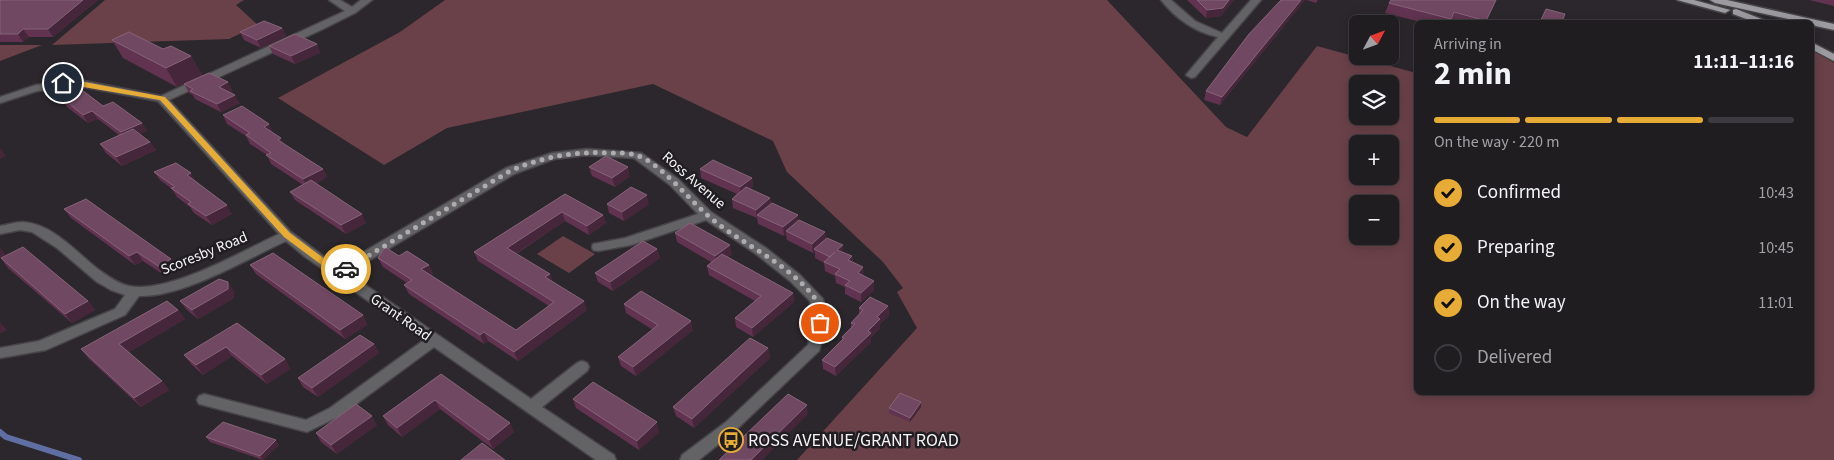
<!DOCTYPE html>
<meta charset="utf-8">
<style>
body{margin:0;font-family:"Source Sans 3",sans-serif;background:#28262a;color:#f1f3f6;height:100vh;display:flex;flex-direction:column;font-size:19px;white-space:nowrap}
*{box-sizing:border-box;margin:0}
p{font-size:16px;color:#a2a2a5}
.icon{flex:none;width:28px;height:28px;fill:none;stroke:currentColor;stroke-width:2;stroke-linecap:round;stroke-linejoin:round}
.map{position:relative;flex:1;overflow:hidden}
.panel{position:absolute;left:1414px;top:20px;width:400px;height:375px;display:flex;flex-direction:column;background:#201d21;border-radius:8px;box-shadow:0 2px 12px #0003,0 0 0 1px #3d3b3f}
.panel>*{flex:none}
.needle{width:32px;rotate:49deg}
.controls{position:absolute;left:1349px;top:15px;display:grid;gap:10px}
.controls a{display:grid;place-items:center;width:50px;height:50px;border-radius:8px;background:#201d21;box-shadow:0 2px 12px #0003,0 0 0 1px #3d3b3f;font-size:25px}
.pin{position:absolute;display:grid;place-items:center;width:42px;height:42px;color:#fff;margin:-21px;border:2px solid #fff;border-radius:50%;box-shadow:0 1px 5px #0007}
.courier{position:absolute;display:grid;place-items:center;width:50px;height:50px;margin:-25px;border:4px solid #e6ac36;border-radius:50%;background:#fff;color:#222;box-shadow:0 1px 6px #0007}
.headline em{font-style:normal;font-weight:700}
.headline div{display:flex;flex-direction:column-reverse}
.headline{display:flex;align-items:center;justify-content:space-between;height:85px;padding:0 20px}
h1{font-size:32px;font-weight:700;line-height:38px}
.bar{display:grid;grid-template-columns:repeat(4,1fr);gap:8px 5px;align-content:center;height:60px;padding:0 20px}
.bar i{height:6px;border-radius:4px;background:#3d3b3f}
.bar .on{background:#e6ac36}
.bar p{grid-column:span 4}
ol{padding:0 20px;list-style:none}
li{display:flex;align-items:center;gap:15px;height:55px}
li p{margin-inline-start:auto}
li .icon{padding:5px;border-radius:50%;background:#e6ac36;color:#111;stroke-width:4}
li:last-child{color:#a2a2a5}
li i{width:28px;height:28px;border:2px solid #3d3b3f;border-radius:50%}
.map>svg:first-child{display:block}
.green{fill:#6a4149;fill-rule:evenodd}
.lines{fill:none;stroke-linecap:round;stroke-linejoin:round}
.stream{stroke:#606fa3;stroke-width:6}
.street-casing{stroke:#474448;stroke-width:3}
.primary-casing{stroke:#474448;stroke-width:3}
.street{fill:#636265;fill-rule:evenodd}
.primary{fill:#9c9ba1;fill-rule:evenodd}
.wall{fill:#613350}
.shaded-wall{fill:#45263a}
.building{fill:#714862;stroke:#866379}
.route{fill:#e6ac36}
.done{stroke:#aeacaf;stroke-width:5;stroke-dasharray:0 9}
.labels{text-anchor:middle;stroke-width:5;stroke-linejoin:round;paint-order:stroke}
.street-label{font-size:15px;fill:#f5f3f6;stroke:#211e22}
.near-poi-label{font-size:18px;fill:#f5f3f6;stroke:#211e22;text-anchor:start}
</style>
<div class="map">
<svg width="1834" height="460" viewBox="0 0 1834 460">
<rect width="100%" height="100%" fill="#2b272c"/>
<g class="green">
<path d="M105,0H244L236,5L258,25L229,39L52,45Z"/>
<path d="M445,0H1107L1226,127L1247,137L1317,46L1416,73V392H1811V49L1834,63V460H797L917,328L897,292L903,288L883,262L787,172L773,141L653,84L447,128L384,165L278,98L400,32ZM1358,84H1390V116H1358ZM1358,144H1390V176H1358ZM1358,204H1390V236H1358Z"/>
<path d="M0,45H42L0,61Z"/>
<path d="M563,236L595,254L569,273L537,254Z"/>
</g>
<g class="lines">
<path class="stream" d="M0,432L6,437L79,460"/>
<defs>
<g id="street">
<path d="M329,0H340L352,7L361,0H372L355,13L321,30L169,100L291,232L338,267L506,168L552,153L587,149L641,153L678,179L711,212L766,248L800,275L823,299L827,323L819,351L736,430L699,460H680L682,455L726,422L808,345L813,323L810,301L790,281L756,254L706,220L631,245L598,251L593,250L592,247L593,244L625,238L698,214L670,185L634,158L587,155L554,159L514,174L348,273L531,399L577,363L582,361L587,363L589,367L587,371L542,407L614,455L616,460H596L434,347L340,416L307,432L199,404L197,400L199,396L204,394L306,420L330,408L424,340L304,256L286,241C245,260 184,297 139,296L125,315L46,350L0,358V348L39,341L115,309L125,295L111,290L97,282L57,248L32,232L20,230L0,234V226C7,225 15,222 23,222C53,224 76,252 99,270C108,276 118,284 129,286C169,294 242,251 279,234L158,101L79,86L37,91L0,103V97L36,85L79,80L161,96L345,11Z"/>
<path d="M1161,0H1171L1195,21L1222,33L1251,0H1261L1195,77L1191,78L1186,75L1218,37C1195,32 1176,19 1161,0Z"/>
</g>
<g id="primary">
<path d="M1677,0H1694L1730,10L1725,13Z"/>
<path d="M1710,0H1727L1834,24V30L1811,25V22H1802L1715,3Z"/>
<path d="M1736,9L1764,20L1766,22H1754L1733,14V10Z"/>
<path d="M1811,42L1834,54V61L1811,49Z"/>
</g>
</defs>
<use href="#street" class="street-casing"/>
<use href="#primary" class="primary-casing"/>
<use href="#street" class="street"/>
<use href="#primary" class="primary"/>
</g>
<g class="wall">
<path d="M0,0H98L53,37H29L23,42H0Z"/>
<path d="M1187,0H1234L1221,16L1206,18Z"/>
<path d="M1281,0H1305L1220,105L1204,100L1206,91Z"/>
<path d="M1306,0H1318L1316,3Z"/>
<path d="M1391,0H1496L1485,22H1421L1385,13L1389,3Z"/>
<path d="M1809,0H1834V6Z"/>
<path d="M282,28L286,36L261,48L244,40L240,32Z"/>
<path d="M112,40L163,49L191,56L202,75L177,87L123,58Z"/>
<path d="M317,44L320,53L295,64L273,54L269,46Z"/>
<path d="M184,84L233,91L230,92L240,103L221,112L195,99L193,95L189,93Z"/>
<path d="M62,98L103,106L142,123L147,131L140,134L150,142L156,150L122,166L106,153L100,144L119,135L98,119L88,123L67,107Z"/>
<path d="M223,115L273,133L284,144L323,169L327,177L316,184L366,223L346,234L295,200L290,192L303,185L271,164L267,155L250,144L246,136L227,124Z"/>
<path d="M589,167L630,176L615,187L592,176Z"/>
<path d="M700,169L752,178L753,186L750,189L770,198L771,203L798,215V221L825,232L826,239L843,252L852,256L853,262L874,290L861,302L845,294V287L836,283L835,276L825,271L824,263L815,258V252L813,253L787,240L786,235L784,236L758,224L757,218L733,208L732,199L737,194L701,178Z"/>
<path d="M154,172L197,182L232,214L212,225L194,213L190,207L177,197L172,189L160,180Z"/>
<path d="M565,194L603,215L606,223L589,235L565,221L516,254L550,274L552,282L587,310L518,361L488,341L484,344L409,294L404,285L407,283L383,267L378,258L399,256L429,265L433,274L431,275L516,330L549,306L478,261L474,252Z"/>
<path d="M607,204H649L624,221L609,213Z"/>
<path d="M64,209L177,268L164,275L143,261L135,265L71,218Z"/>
<path d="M675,233L732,254L728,257L793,293L794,302L753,337L736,327L735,318L755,301L709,275L707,266L711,262L677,242Z"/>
<path d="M657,249L660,258L613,291L598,282L595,273Z"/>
<path d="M1,258L88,301L95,310L72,323L8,268Z"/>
<path d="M250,265L363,315L367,325L345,339L256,274Z"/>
<path d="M234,291V298L198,319L187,310L180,301Z"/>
<path d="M624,304L693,330L636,376L621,366L618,357L653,330L626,313Z"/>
<path d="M888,306L889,315L880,324V328L871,337V342L836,376L823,369L822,360L842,340V337L851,328V323L859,315V308Z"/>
<path d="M178,310L185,319L129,352L162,381L169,390L141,407L89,359L81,349Z"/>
<path d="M237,323L285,359L290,369L267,384L232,356L203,375L191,364L184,355Z"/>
<path d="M374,344L379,353L318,397L303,387L298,378Z"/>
<path d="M768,348L770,358L694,428L676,416L673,407Z"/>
<path d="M441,374L510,423L514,432L493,449L440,409L402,437L388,425L383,416Z"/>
<path d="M573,399L659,432L639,450L576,408Z"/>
<path d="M921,407L910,422L889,413V408Z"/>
<path d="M377,425L337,454L321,442L316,433Z"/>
<path d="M206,437L279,445L263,460L210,442Z"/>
</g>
<g class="shaded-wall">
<path d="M83,0H98L53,37L48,29Z"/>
<path d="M1229,0H1234L1221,16L1206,18L1207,10Z"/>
<path d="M1301,0H1305L1220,105L1222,97Z"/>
<path d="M282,28L286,36L261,48L257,40Z"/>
<path d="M23,29L29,37L23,42L18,34Z"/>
<path d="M317,44L320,53L295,64L291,56Z"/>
<path d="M191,56L202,75L177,87L166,68Z"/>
<path d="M228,82L233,91L223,95L219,87Z"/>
<path d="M235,95L240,103L221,112L217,104Z"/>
<path d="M92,111L98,119L88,123L83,115Z"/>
<path d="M142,123L147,131L127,140L121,132Z"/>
<path d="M269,124L274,133L264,127Z"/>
<path d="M281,138L286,147L278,140Z"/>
<path d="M150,142L156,150L122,166L116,157Z"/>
<path d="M0,148L6,156L0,159Z"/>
<path d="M628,167L630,176L615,187L612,178Z"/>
<path d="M323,169L327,177L308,188L303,179Z"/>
<path d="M191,173L197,182L187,175Z"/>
<path d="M752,178L753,186L741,196L740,187Z"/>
<path d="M647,195L649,204L624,221L622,212Z"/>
<path d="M770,198L771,207L757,215V219L756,210Z"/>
<path d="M227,205L232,214L212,225L206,216Z"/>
<path d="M562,212L565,221L510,257L507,248Z"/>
<path d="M362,214L366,223L346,234L341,225Z"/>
<path d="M603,215L606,223L589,235L587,226Z"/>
<path d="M798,215L799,224L786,231V235L784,236L783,227Z"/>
<path d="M825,232L826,241L814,249L815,252L813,253L812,244Z"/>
<path d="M730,245L732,254L717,265L715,256Z"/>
<path d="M843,245V254L837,250Z"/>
<path d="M0,247L6,255L0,258Z"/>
<path d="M657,249L660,258L613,291L610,282Z"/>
<path d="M137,252L143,261L135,265L129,256Z"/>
<path d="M852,256L853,265L848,260Z"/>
<path d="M171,259L177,268L164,275L158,266Z"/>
<path d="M429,265L433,274L425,279L421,269Z"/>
<path d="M863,267L864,276L858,273Z"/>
<path d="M550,274L553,283L545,277Z"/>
<path d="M874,281V290L861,302V293Z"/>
<path d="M228,282L234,291V298L198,319L192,310Z"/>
<path d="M793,293L794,302L753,337L752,328Z"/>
<path d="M88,301L95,310L72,323L65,314Z"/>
<path d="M584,301L587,310L518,361L514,352Z"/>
<path d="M888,306L889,315L880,324V328L871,337V342L836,376L835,367L868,331L877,317Z"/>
<path d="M178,310L185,319L127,353L119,344Z"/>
<path d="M363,315L367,325L345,339L340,330Z"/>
<path d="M691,321L693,330L636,376L633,367Z"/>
<path d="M0,322L7,330L0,334Z"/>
<path d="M484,332L488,341L484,344L480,335Z"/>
<path d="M374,344L379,353L318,397L312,388Z"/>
<path d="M226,347L232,356L203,375L196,365Z"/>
<path d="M768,348L770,358L694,428L692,419Z"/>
<path d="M285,359L290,369L267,384L261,375Z"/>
<path d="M162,381L169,390L141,407L134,398Z"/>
<path d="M435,400L440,409L402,437L397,428Z"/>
<path d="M921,402V407L910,422V418Z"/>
<path d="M807,405L808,414L762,460H751Z"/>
<path d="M372,416L377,425L337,454L331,445Z"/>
<path d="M657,422L659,432L639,450L637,441Z"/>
<path d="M510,423L514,432L493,449L489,440Z"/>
<path d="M276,440L279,445L263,460L260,456Z"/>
</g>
<g class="building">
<path d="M0,0H83L48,29H23L18,34H0Z"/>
<path d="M1197,0H1229L1223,8L1207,10Z"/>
<path d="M1281,0H1301L1222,97L1206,91L1249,34Z"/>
<path d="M1391,0H1496L1486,21L1454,12L1451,19L1389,3Z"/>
<path d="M1546,9L1565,14L1562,22H1540Z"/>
<path d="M264,21L282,28L257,40L240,32Z"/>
<path d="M129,32L163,49L171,46L191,56L166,68L112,40Z"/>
<path d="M295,34L317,44L291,56L269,46Z"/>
<path d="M209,73L228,82L219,87L235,95L217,104L190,91L193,89L184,84Z"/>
<path d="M82,90L103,106L113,102L142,123L121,132L92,111L83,115L62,98Z"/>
<path d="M242,106L269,124L264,127L281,138L278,140L323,169L303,179L266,155L271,153L246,135L250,133L223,115Z"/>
<path d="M133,129L150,142L116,157L100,144Z"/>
<path d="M606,156L628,167L612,178L589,167Z"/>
<path d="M713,160L752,178L740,187L700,169Z"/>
<path d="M176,163L191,173L187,175L227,205L206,216L188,204L191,202L171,188L175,187L154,172Z"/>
<path d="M311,180L362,214L341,225L290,192Z"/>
<path d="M631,187L647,195L622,212L607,204Z"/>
<path d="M746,187L770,198L756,210L732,199Z"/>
<path d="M565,194L603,215L587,226L562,212L507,248L550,274L545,277L584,301L514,352L484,332L480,335L404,285L412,280L378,258L385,247L399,256L407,251L429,265L421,269L516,330L554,302L474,252Z"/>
<path d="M86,199L171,259L158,266L137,252L129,256L64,209Z"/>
<path d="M772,203L798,215L783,227L757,215Z"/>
<path d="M799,220L825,232L812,244L786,231Z"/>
<path d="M690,223L730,245L715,256L675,233Z"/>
<path d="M827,238L843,245L837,250L852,256L848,260L863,267L858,273L874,281L861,293L845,285L850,281L835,274L840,269L824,262L835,252L830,257L814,249Z"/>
<path d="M643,241L657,249L610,282L595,273Z"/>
<path d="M23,247L88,301L65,314L1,258Z"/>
<path d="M273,253L363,315L340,330L250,265Z"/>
<path d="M722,254L793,293L752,328L735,318L761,296L707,266Z"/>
<path d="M219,279L228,282V289L192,310L180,301Z"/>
<path d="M641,291L691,321L633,367L618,357L658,325L624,304Z"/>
<path d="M870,297L888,306L877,317L880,319L868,331L871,333L835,367L822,360L844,338L842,337L855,324L851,323L863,310L859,308Z"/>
<path d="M167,301L178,310L119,344L162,381L134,398L81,349Z"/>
<path d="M237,323L285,359L261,375L226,347L196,365L184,355Z"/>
<path d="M360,335L374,344L312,388L298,378Z"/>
<path d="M750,338L768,348L692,419L673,407Z"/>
<path d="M441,374L510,423L489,440L435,400L397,428L383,416Z"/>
<path d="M593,382L657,422L637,441L573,399Z"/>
<path d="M900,393L921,402L910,418L889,408Z"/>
<path d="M788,394L807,405L751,460H719Z"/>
<path d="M356,404L372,416L331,445L316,433Z"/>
<path d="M223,422L276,440L260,456L206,437Z"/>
<path d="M482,443L505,460H461Z"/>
</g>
<path class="route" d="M79,81L165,97L290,233L338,269L346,266L349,267V271L341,275H335L284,237L160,100L60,83Z"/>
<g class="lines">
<path class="done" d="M346,269L510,171C544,156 577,151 614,153C621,153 630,153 636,155C659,162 688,198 706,214C740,244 786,261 814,297C819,303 819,316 820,323"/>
</g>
<defs>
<symbol id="bus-ring" viewBox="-11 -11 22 22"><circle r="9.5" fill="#211e22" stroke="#e6ac36" stroke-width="1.5"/><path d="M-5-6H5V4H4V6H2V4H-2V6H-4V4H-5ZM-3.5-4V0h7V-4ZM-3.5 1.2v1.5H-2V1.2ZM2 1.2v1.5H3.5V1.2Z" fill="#e6ac36"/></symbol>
</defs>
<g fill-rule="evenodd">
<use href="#bus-ring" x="717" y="426" width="28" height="28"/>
</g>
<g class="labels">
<g class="street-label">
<text transform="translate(694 180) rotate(41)" y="5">Ross Avenue</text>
<text transform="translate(204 253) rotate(-22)" y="5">Scoresby Road</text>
<text transform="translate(401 317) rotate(35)" y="5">Grant Road</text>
</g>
<g class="near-poi-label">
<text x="748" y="446">ROSS AVENUE/GRANT ROAD</text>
</g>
</g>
</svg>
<div class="controls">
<a><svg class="needle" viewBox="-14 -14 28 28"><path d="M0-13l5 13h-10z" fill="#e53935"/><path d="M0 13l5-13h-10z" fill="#a2a2a5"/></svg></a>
<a><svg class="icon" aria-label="layers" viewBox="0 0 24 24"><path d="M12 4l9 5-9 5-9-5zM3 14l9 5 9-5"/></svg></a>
<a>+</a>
<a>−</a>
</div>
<div class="pin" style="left:820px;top:323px;background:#ea580c"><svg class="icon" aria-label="bag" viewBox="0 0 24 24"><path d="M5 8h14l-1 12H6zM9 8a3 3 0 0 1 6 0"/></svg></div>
<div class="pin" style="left:63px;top:83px;background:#1f2937"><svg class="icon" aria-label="home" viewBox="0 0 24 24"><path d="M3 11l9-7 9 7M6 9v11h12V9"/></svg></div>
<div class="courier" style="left:346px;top:269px"><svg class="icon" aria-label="car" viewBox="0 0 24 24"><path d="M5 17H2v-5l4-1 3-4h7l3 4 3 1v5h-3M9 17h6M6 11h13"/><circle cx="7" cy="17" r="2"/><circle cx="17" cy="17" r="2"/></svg></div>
<section class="panel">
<div class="headline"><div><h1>2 min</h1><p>Arriving in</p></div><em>11:11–11:16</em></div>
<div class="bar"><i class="on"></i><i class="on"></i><i class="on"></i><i></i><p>On the way · 220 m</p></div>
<ol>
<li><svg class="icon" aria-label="check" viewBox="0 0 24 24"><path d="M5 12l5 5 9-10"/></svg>Confirmed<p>10:43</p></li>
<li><svg class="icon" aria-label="check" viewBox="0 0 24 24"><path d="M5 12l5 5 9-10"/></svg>Preparing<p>10:45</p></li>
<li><svg class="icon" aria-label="check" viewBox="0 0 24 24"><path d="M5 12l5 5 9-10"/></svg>On the way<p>11:01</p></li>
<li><i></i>Delivered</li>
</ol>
</section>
</div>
